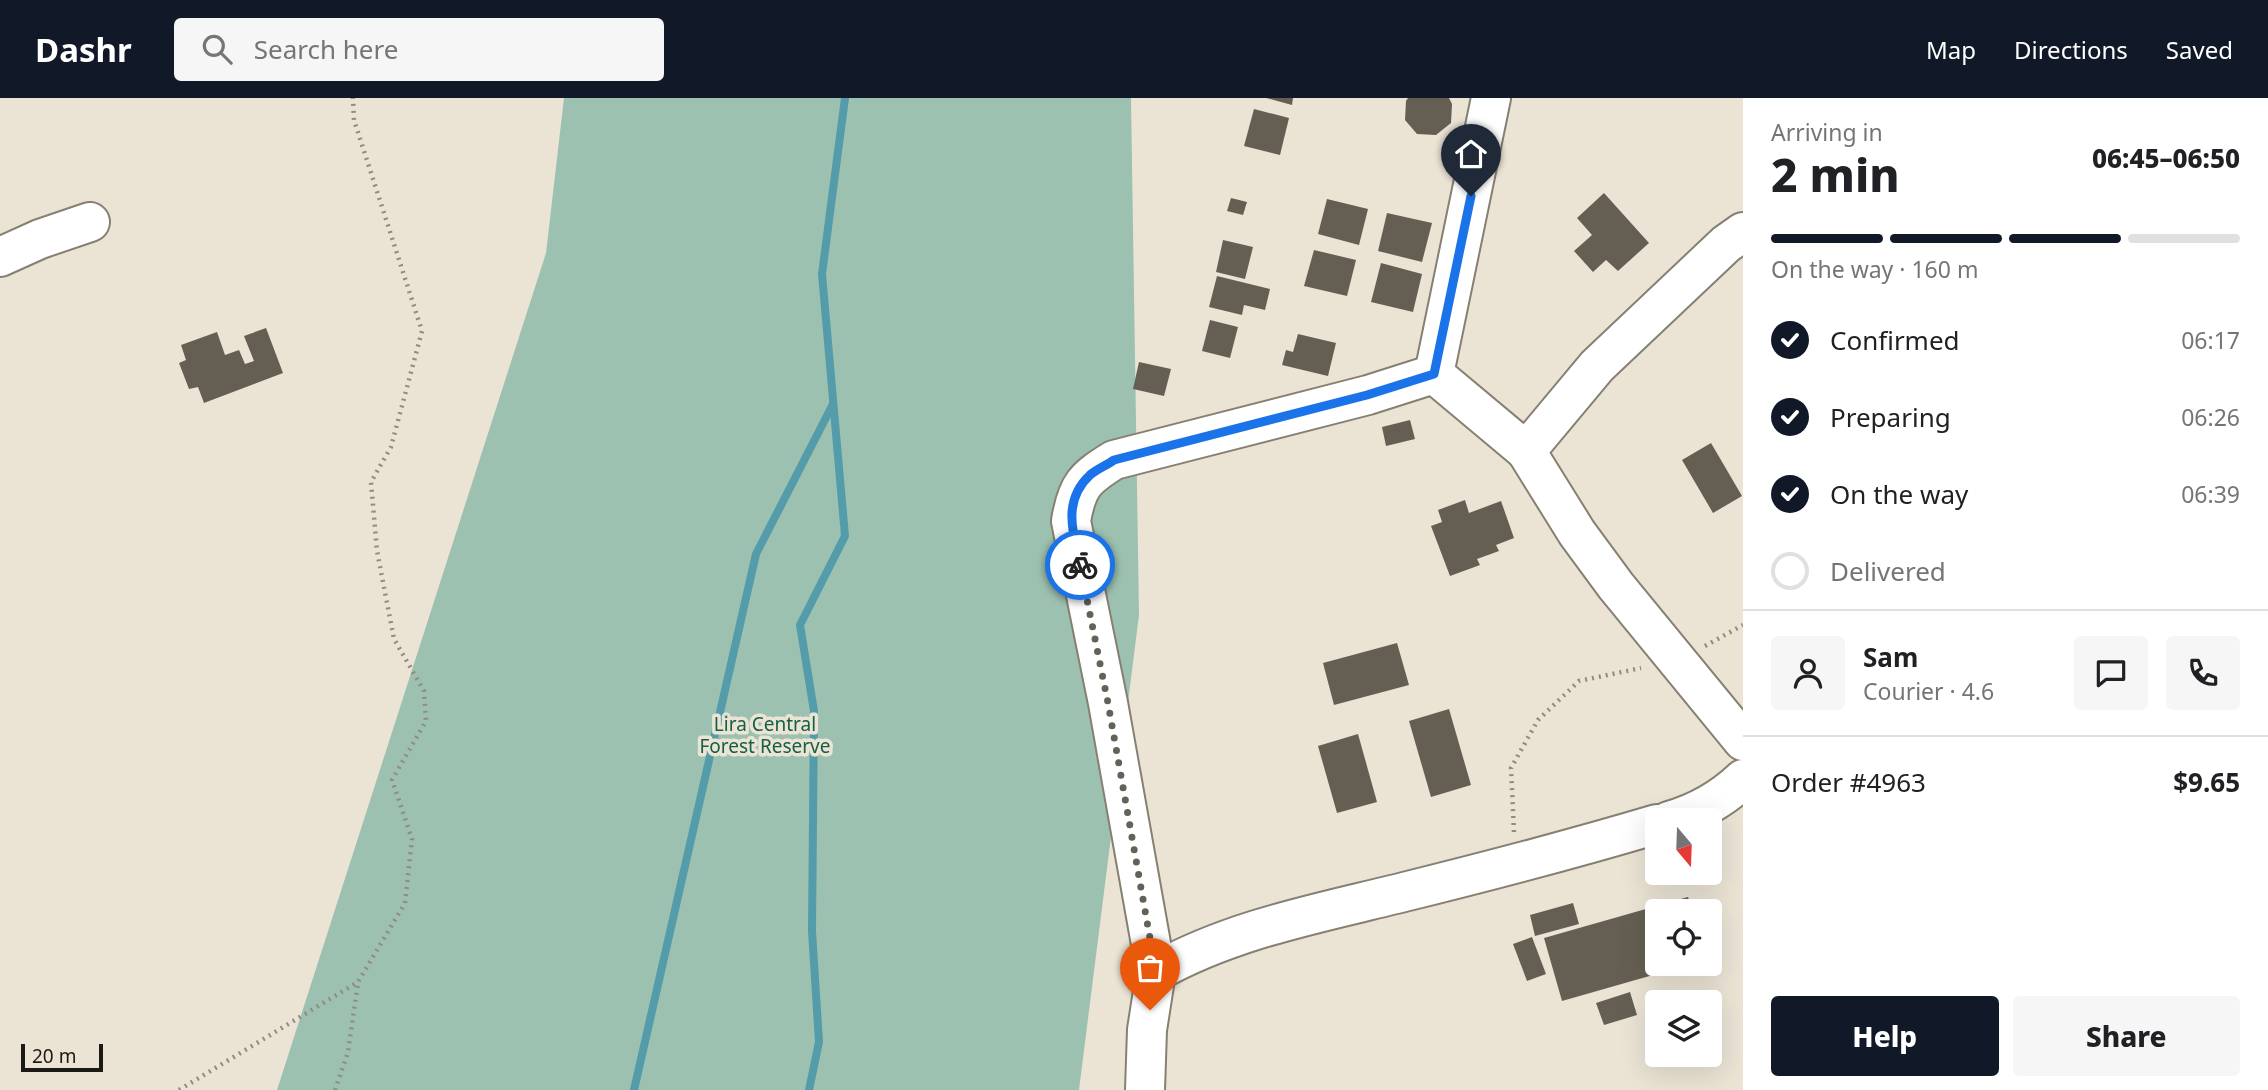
<!DOCTYPE html>
<meta charset="utf-8">
<style>
body{margin:0;font-family:"Noto Sans",sans-serif;background:#f6f6f6;color:#202124;height:100vh;display:flex;flex-direction:column;font-size:26px;white-space:nowrap}
*{box-sizing:border-box;margin:0}
p{font-size:23px;color:#757577}
.icon{flex:none;width:38px;height:38px;fill:none;stroke:currentColor;stroke-width:2;stroke-linecap:round;stroke-linejoin:round}
.map{position:relative;flex:1;overflow:hidden}
.drawer{display:flex;flex-direction:column;background:#fff;width:525px}
.drawer>*{flex:none}
.needle{width:46px;rotate:161deg}
.buttons{position:absolute;left:1645px;top:710px;display:grid;gap:14px}
.buttons a{display:grid;place-items:center;width:77px;height:77px;border-radius:7px;background:#fff;box-shadow:0 7px 28px #0002;font-size:35px}
.scale{position:absolute;left:21px;bottom:18px;width:82px;box-sizing:border-box;padding-left:7px;border:4px solid #1c1a15;border-top:0;font-size:19px;line-height:24px;white-space:nowrap;color:#1c1a15;-webkit-text-stroke:5px #ebe4d5;paint-order:stroke}
.pin{position:absolute;display:grid;place-items:center;width:60px;height:60px;color:#fff;margin:-72px -30px;border-radius:50% 50% 50% 0;rotate:-45deg;box-shadow:0 0 7px #0007}
.pin .icon{rotate:45deg}
.courier{position:absolute;display:grid;place-items:center;width:70px;height:70px;margin:-35px;border:5px solid #1a73e8;border-radius:50%;background:#fff;color:#222;box-shadow:0 2px 9px #0007}
.head em{font-style:normal;font-weight:800}
.head div{display:flex;flex-direction:column-reverse}
.head{display:flex;align-items:center;justify-content:space-between;height:119px;padding:0 28px}
h1{font-size:46px;font-weight:800;line-height:52px}
.bar{display:grid;grid-template-columns:repeat(4,1fr);gap:10px 7px;align-content:center;height:84px;padding:0 28px}
.bar i{height:9px;border-radius:5px;background:#e0e0e0}
.bar .on{background:#111827}
.bar p{grid-column:span 4}
.line{display:flex;align-items:center;gap:18px;padding:0 28px;border-top:2px solid #e0e0e0}
.line div{flex:1}
.round{display:grid;place-items:center;flex:none;width:74px;height:74px;border-radius:7px;background:#f6f6f6}
ol{padding:0 28px;list-style:none}
li{display:flex;align-items:center;gap:21px;height:77px}
li p{margin-inline-start:auto}
li .icon{padding:7px;border-radius:50%;background:#111827;color:#fff;stroke-width:4}
li:last-child{color:#757577}
li i{width:38px;height:38px;border:4px solid #e0e0e0;border-radius:50%}
.cta{display:flex;gap:14px;margin-top:auto;padding:14px 28px}
.cta a{flex:1;height:80px;border-radius:7px;background:#111827;color:#fff;font-size:28px;font-weight:800;line-height:80px;text-align:center}
.cta a+a{background:#f6f6f6;color:#202124}
header{display:flex;align-items:center;gap:42px;box-sizing:border-box;height:98px;padding:0 35px;background:#111827;color:#fff}
header strong{font-size:33px}
nav{display:flex;gap:38px;margin-inline-start:auto;font-size:24px}
.search{width:490px;height:63px;background:#f6f6f6;display:flex;align-items:center;gap:18px;box-sizing:border-box;padding:0 24px;border-radius:7px;color:#757577;font-size:26px}
main{display:flex;flex:1;min-height:0}
.map>svg:first-child{display:block}
.green{fill:#9dc1b0}
.lines{fill:none;stroke-linecap:round;stroke-linejoin:round}
.stream{stroke:#549caa;stroke-width:8}
.building{fill:#655f53}
.minor-casing{stroke:#868072;stroke-width:42}
.path{stroke:#918c81;stroke-width:4.5;stroke-dasharray:2 5;stroke-linecap:butt}
.minor{stroke:#fff;stroke-width:38}
.done{stroke:#646158;stroke-width:7;stroke-dasharray:0 12.6}
.route{stroke:#1a73e8;stroke-width:9}
.labels{text-anchor:middle;stroke-width:7;stroke-linejoin:round;paint-order:stroke}
.park-label{font-size:19px;fill:#146046;stroke:#ebe4d5}
</style>
<header>
<strong>Dashr</strong>
<div class="search"><svg class="icon" aria-label="search" viewBox="0 0 24 24"><circle cx="10" cy="10" r="6"/><path d="M15 15l6 6"/></svg>Search here</div>
<nav><a>Map</a><a>Directions</a><a>Saved</a></nav>
</header>
<main>
<div class="map">
<svg width="1743" height="992" viewBox="0 0 1743 992">
<rect width="100%" height="100%" fill="#ebe4d5"/>
<path class="green" d="M564,0H1131L1139,517L1079,992H277L546,155Z"/>
<g class="lines">
<g class="stream">
<path d="M634,992L756,456L833,306"/>
<path d="M809,992L819,944L812,833L814,613L800,527L845,438L822,176L845,0"/>
</g>
</g>
<g class="building">
<path d="M1266,0H1293L1292,7Z"/>
<path d="M1408,0H1449L1452,6L1451,25L1436,37L1417,36L1405,22L1406,3Z"/>
<path d="M1254,11L1289,20L1280,57L1244,48Z"/>
<path d="M1604,95L1649,145L1618,173L1606,162L1593,174L1574,153L1592,137L1577,120Z"/>
<path d="M1231,100L1247,104L1243,117L1227,113Z"/>
<path d="M1327,101L1368,111L1359,147L1318,136Z"/>
<path d="M1387,115L1432,125L1422,164L1378,153Z"/>
<path d="M1223,142L1253,149L1245,181L1216,174Z"/>
<path d="M1314,152L1356,162L1347,198L1304,188Z"/>
<path d="M1381,165L1422,176L1413,214L1371,204Z"/>
<path d="M1217,178L1270,191L1265,212L1244,207L1242,217L1209,209Z"/>
<path d="M1210,222L1238,229L1230,260L1202,253Z"/>
<path d="M266,230L283,275L204,305L198,289L189,291L179,265L186,262L181,247L217,234L225,257L239,252L245,266L254,263L244,238Z"/>
<path d="M1298,236L1336,245L1328,278L1282,267L1286,252L1293,254Z"/>
<path d="M1139,264L1171,271L1164,298L1133,291Z"/>
<path d="M1410,322L1415,341L1386,348L1382,329Z"/>
<path d="M1711,345L1742,398L1713,415L1682,362Z"/>
<path d="M1465,402L1469,415L1501,403L1514,440L1496,447L1499,453L1477,461L1480,467L1450,478L1431,428L1442,424L1438,412Z"/>
<path d="M1397,545L1409,587L1334,607L1323,565Z"/>
<path d="M1449,611L1471,687L1431,699L1409,623Z"/>
<path d="M1358,636L1377,704L1337,715L1318,648Z"/>
<path d="M1688,799L1693,814H1657V866L1688,867L1562,903L1544,840Z"/>
<path d="M1573,805L1579,826L1535,838L1530,817Z"/>
<path d="M1532,839L1546,876L1527,883L1513,846Z"/>
<path d="M1630,894L1637,917L1604,927L1596,905Z"/>
</g>
<g class="lines">
<defs>
<g id="minor">
<path d="M0,159L40,141L90,124"/>
<path d="M1434,276L1526,353L1597,268L1726,146L1743,134"/>
<path d="M1434,276L1491,0"/>
<path d="M1526,353L1577,435L1616,488L1743,643"/>
<path d="M1669,723C1697,715 1722,701 1743,681"/>
<path d="M1156,874C1232,831 1320,815 1404,794C1489,773 1573,751 1657,726"/>
<path d="M1145,992L1147,932L1156,874L1108,605L1071,423C1077,387 1085,380 1114,362L1368,297L1434,276"/>
</g>
</defs>
<use href="#minor" class="minor-casing"/>
<g class="path">
<path d="M1705,548L1743,527"/>
<path d="M1514,734L1511,670L1538,622L1579,583L1641,570"/>
<path d="M179,992L358,884L405,805L412,741L392,682L426,623L424,593L394,541L377,453L371,384L391,349L422,233L354,22L353,0"/>
<path d="M335,992L348,954L358,885"/>
</g>
<use href="#minor" class="minor"/>
</g>
<g class="lines">
<path class="done" d="M1080,467L1108,605L1156,874L1150,912"/>
<path class="route" d="M1080,467C1073,435 1062,403 1090,377C1097,371 1107,367 1114,362L1367,297L1434,276L1471,98"/>
</g>
<g class="labels">
<g class="park-label">
<text x="765" y="633">Lira Central<tspan x="765" dy="22">Forest Reserve</tspan></text>
</g>
</g>
</svg>
<div class="buttons">
<a><svg class="needle" viewBox="-14 -14 28 28"><path d="M0-13l5 13h-10z" fill="#e53935"/><path d="M0 13l5-13h-10z" fill="#757577"/></svg></a>
<a><svg class="icon" aria-label="locate" viewBox="0 0 24 24"><circle cx="12" cy="12" r="6"/><path d="M12 2v4M12 18v4M2 12h4M18 12h4"/></svg></a>
<a><svg class="icon" aria-label="layers" viewBox="0 0 24 24"><path d="M12 4l9 5-9 5-9-5zM3 14l9 5 9-5"/></svg></a>
</div>
<div class="scale">20 m</div>
<div class="pin" style="left:1150px;top:912px;background:#ea580c"><svg class="icon" aria-label="bag" viewBox="0 0 24 24"><path d="M5 8h14l-1 12H6zM9 8a3 3 0 0 1 6 0"/></svg></div>
<div class="pin" style="left:1471px;top:98px;background:#1f2937"><svg class="icon" aria-label="home" viewBox="0 0 24 24"><path d="M3 11l9-7 9 7M6 9v11h12V9"/></svg></div>
<div class="courier" style="left:1080px;top:467px"><svg class="icon" aria-label="bike" viewBox="0 0 24 24"><circle cx="6" cy="16" r="4"/><circle cx="18" cy="16" r="4"/><path d="M6 16l4-8h5l3 8M10 8l3 8H6M13 5h3"/></svg></div>
</div>
<section class="drawer">
<div class="head"><div><h1>2 min</h1><p>Arriving in</p></div><em>06:45–06:50</em></div>
<div class="bar"><i class="on"></i><i class="on"></i><i class="on"></i><i></i><p>On the way · 160 m</p></div>
<ol>
<li><svg class="icon" aria-label="check" viewBox="0 0 24 24"><path d="M5 12l5 5 9-10"/></svg>Confirmed<p>06:17</p></li>
<li><svg class="icon" aria-label="check" viewBox="0 0 24 24"><path d="M5 12l5 5 9-10"/></svg>Preparing<p>06:26</p></li>
<li><svg class="icon" aria-label="check" viewBox="0 0 24 24"><path d="M5 12l5 5 9-10"/></svg>On the way<p>06:39</p></li>
<li><i></i>Delivered</li>
</ol>
<div class="line" style="height:126px"><a class="round"><svg class="icon" aria-label="person" viewBox="0 0 24 24"><circle cx="12" cy="8" r="4"/><path d="M4 21q1-7 8-7t8 7"/></svg></a><div><b>Sam</b><p>Courier · 4.6</p></div><a class="round"><svg class="icon" aria-label="chat" viewBox="0 0 24 24"><path d="M4 5h16v11H9l-5 4z"/></svg></a><a class="round"><svg class="icon" aria-label="phone" viewBox="0 0 24 24"><path d="M5 4h4l2 5-3 2q2 4 5 5l2-3 5 2v4C11 20 4 13 5 4z"/></svg></a></div>
<div class="line" style="height:91px"><div>Order #4963</div><b>$9.65</b></div>
<div class="cta"><a>Help</a><a>Share</a></div>
</section>
</main>
